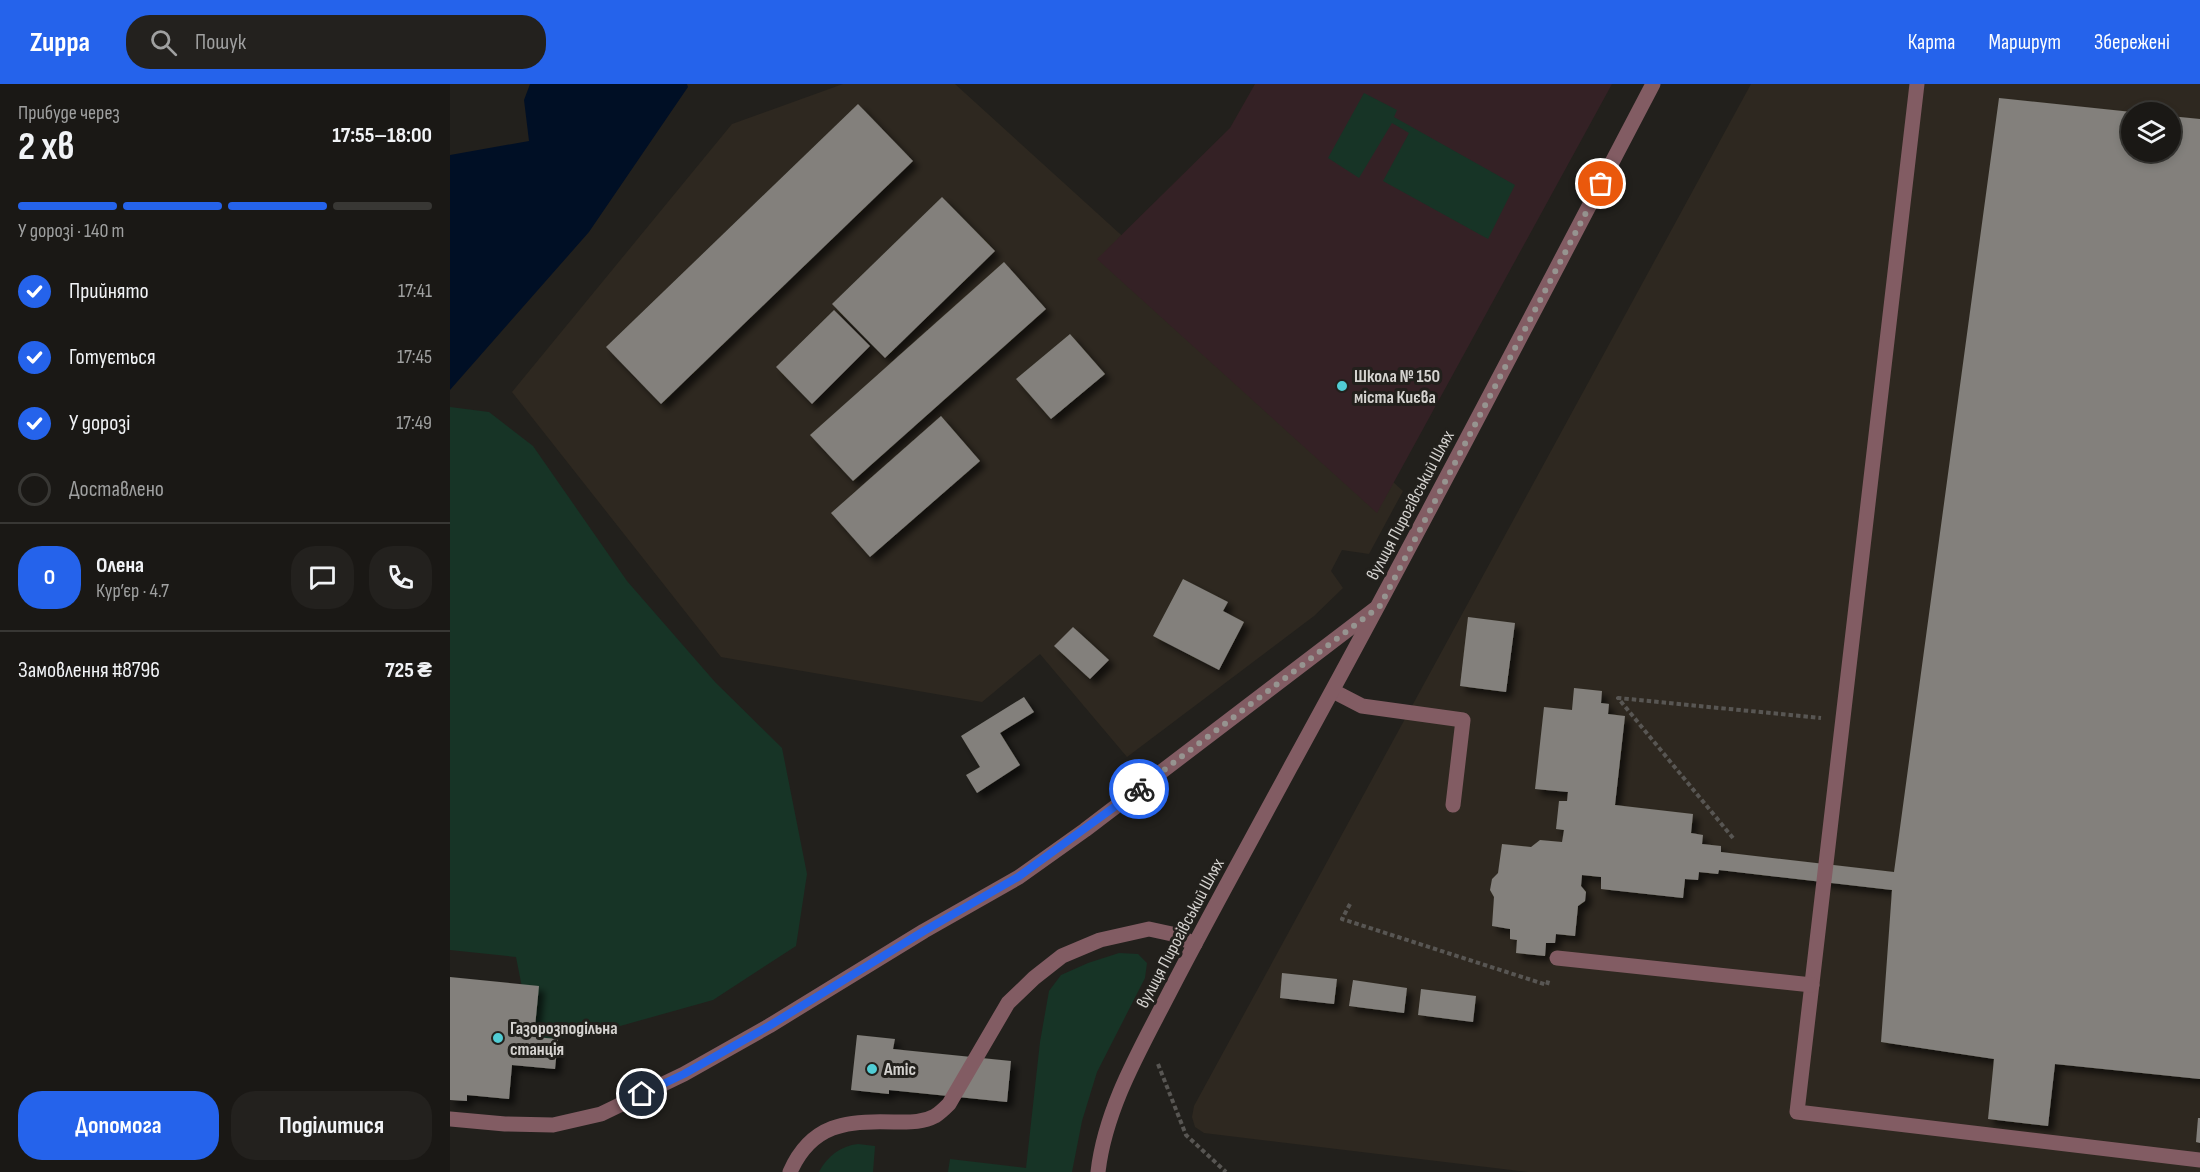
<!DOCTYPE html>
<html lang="uk">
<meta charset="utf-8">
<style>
body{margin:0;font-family:"Sofia Sans Condensed",sans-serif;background:#23211e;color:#f1f3f6;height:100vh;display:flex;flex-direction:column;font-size:22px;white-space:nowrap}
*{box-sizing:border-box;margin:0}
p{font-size:20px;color:#9fa0a0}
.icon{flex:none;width:33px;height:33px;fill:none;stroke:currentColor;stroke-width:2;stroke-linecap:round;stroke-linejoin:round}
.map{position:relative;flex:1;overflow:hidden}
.drawer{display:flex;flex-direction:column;background:#1a1815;width:450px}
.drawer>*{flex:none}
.controls{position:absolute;left:1671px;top:18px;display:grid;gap:12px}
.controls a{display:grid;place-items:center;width:60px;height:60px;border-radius:50%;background:#1a1815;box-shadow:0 3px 9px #0003,0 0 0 2px #383734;font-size:30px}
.pin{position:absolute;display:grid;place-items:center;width:51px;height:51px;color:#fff;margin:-26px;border:3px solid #fff;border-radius:50%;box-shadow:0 2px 6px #0007}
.courier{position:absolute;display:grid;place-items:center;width:60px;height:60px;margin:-30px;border:4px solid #2563eb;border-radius:50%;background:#fff;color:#222;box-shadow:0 2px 8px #0007}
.head em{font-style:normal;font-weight:700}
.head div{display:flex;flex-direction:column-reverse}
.head{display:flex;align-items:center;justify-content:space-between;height:102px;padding:0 18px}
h1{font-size:39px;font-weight:700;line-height:45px}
.bar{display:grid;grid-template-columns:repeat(4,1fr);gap:9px 6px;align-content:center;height:72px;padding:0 18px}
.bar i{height:8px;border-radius:4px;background:#383734}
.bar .current{background:#2563eb}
.bar p{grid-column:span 4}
.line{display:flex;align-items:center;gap:15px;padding:0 18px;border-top:2px solid #383734}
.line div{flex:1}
.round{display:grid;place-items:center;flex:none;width:63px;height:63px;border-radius:24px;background:#23211e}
ol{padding:0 18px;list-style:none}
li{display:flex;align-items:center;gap:18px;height:66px}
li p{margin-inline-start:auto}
li .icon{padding:6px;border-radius:50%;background:#2563eb;color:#fff;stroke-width:4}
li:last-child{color:#9fa0a0}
li i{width:33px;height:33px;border:3px solid #383734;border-radius:50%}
.action{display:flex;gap:12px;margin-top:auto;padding:12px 18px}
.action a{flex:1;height:69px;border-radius:24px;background:#2563eb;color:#fff;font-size:24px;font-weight:700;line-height:69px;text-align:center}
.action a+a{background:#23211e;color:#f1f3f6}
header{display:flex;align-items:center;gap:36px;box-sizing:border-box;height:84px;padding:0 30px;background:#2563eb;color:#fff}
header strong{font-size:28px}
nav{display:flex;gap:33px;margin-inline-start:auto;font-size:21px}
.search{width:420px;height:54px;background:#23211e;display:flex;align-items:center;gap:15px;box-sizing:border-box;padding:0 21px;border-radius:24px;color:#9fa0a0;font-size:22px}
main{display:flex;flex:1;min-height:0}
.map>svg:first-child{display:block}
.built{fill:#2e2820;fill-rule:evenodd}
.education{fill:#342125}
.green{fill:#173426}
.water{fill:#000f25}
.building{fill:#83807b;filter:url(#shadow)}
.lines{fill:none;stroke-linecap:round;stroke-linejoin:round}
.path{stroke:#585653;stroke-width:4;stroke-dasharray:4.5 3;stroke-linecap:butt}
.minor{stroke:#825c63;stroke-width:15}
.done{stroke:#969490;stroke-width:6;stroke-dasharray:0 10.8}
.route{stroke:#2563eb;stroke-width:8}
.poi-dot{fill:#51ccd4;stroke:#22201c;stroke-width:2}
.labels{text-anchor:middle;stroke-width:6;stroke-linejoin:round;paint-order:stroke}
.poi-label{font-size:18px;font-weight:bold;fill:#d4d2cf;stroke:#22201c;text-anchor:start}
.street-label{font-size:18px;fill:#d4d2cf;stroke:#22201c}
</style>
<header>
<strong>Zuppa</strong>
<div class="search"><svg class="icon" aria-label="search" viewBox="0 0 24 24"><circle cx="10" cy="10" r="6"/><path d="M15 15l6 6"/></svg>Пошук</div>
<nav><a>Карта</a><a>Маршрут</a><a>Збережені</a></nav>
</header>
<main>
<section class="drawer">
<div class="head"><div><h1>2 хв</h1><p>Прибуде через</p></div><em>17:55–18:00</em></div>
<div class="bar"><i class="current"></i><i class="current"></i><i class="current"></i><i></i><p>У дорозі · 140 m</p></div>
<ol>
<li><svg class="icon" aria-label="check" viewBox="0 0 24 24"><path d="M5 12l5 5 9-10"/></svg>Прийнято<p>17:41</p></li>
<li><svg class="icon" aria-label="check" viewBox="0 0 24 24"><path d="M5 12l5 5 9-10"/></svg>Готується<p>17:45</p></li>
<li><svg class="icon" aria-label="check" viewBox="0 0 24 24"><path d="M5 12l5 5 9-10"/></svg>У дорозі<p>17:49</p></li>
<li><i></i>Доставлено</li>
</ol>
<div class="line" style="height:108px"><b class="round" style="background:#2563eb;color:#fff">О</b><div><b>Олена</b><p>Кур’єр · 4.7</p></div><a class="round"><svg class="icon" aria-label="chat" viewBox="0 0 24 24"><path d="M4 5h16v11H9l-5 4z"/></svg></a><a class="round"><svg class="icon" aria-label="phone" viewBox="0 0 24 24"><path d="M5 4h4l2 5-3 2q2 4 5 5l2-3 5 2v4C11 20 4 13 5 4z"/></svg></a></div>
<div class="line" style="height:78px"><div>Замовлення #8796</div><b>725 ₴</b></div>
<div class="action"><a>Допомога</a><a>Поділитися</a></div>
</section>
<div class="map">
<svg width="1750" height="1088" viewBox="0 0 1750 1088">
<defs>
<filter id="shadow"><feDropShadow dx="5.5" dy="5.5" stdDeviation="3" flood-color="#0009"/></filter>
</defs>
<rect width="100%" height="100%" fill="#22201c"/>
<g class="built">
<path d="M393,0H505L953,407L919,470L892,466L881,487L893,504L864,532L677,673L590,570L532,618L271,573L62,308L282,40Z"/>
<path d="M1301,0H1750V1088H1079L754,1049L745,1043L742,1033L744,1022ZM1682,28H1720V68H1682Z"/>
</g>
<path class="education" d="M805,0H1162L927,429L647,175L780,44Z"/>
<g class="green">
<path d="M914,9L947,26L944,33L1065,101L1038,155L933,97L959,49L942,39L909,94L878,74Z"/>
<path d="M0,323L39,328L83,362L177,497L265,598L332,664L357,790L346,862L263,916L163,944L83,959L66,873L0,866Z"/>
<path d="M669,869L688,870L697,879L695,894L647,988L632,1037L622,1088H498L500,1075L576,1084L590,958L599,907L611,891L638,879Z"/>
<path d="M408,1060L425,1062L423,1088H369C377,1072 391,1062 408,1060Z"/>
</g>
<path class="water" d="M80,0H237L238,3L139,148L0,306V71L79,57L74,16Z"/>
<g class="building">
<path d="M1549,14L1682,28V68H1720V32L1750,35V995L1605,980L1598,1042L1538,1035L1544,975L1431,958L1442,806L1269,786L1268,790L1249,788L1248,796L1235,795L1233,814L1151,805V793L1132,791L1131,802L1136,808L1135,817L1128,822L1125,852L1106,850L1105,859H1096L1095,872L1066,869L1067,856L1060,855V845L1042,842L1044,813L1040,806L1042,795L1048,789L1052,760L1081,763L1090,756L1112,758L1114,746L1106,745L1109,717H1117L1118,708L1085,705L1094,623L1122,626L1124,604L1152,607L1151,619L1159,620L1158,630L1175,632L1165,721L1243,730L1241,749L1253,751L1252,760L1271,762V768L1444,788Z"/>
<path d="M408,20L463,77L211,320L156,263Z"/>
<path d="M492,113L545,167L435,274L382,220Z"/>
<path d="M554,178L596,225L403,397L360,351Z"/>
<path d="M384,226L420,262L362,320L326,283Z"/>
<path d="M620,250L655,290L601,335L566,295Z"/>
<path d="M491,332L530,377L420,473L381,429Z"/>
<path d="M733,495L778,518L773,527L794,538L769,586L703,552Z"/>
<path d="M1018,533L1065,539L1056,608L1010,602Z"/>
<path d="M623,543L659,576L640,595L604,562Z"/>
<path d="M574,613L584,628L550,649L570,681L527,709L516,691L530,683L511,652Z"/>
<path d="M832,889L887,895L884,920L830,914Z"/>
<path d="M0,893L89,902L84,953L108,955L105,985L62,981L59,1015L17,1011V1017L0,1016Z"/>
<path d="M903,896L957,904L954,929L899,922Z"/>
<path d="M971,905L1026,912L1023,938L968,931Z"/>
<path d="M407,951L445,955L443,965L561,977L557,1018L439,1006V1010L401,1006Z"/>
<path d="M1748,1034H1750V1059L1746,1058Z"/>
</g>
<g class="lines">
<g class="path">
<path d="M1283,754L1168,614L1371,634"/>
<path d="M900,820L892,835L1097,901L1099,894"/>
<path d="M708,980L736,1051L776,1088"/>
</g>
<g class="minor">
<path d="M1467,0L1347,1028L1750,1076"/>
<path d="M883,607L912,622L1013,636L1003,721"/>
<path d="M1107,874L1362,901"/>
<path d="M0,1035L55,1040L103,1041L151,1030L234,990L319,942L474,847L569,793L635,746L925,525"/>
<path d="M340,1088C361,1040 397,1036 444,1038C458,1038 472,1039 485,1032C490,1029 495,1024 499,1020L558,919L584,894L612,872L650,856L699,845L722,850L745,860"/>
<path d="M648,1088C655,1027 687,971 715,917C755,839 798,762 840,684C964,458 1083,229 1203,0"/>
</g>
</g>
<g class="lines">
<path class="done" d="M689,705L930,522L1151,100"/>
<path class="route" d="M192,1010L234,990L319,942L474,847L568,793L689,705"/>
</g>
<g class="poi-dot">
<circle cx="892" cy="302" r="6"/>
<circle cx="48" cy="954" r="6"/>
<circle cx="422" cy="985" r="6"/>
</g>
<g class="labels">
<g class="poi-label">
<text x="904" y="298">Школа № 150<tspan x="904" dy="21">міста Києва</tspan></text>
<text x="60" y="950">Газорозподільна<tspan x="60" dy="21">станція</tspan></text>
<text x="434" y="991">Amic</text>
</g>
<g class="street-label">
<text transform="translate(960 421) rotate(-62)" y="6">вулиця Пирогівський Шлях</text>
<text transform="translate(730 849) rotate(-62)" y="6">вулиця Пирогівський Шлях</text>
</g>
</g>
</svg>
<div class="controls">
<a><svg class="icon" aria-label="layers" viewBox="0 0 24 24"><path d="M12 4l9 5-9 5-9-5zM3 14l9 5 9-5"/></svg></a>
</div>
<div class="pin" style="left:1151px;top:100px;background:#ea580c"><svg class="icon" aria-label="bag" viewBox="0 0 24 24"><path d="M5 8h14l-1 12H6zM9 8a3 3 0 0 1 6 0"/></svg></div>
<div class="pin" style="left:192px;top:1010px;background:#1f2937"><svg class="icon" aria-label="home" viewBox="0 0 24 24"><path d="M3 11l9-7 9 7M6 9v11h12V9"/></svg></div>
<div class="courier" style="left:689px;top:705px"><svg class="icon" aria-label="bike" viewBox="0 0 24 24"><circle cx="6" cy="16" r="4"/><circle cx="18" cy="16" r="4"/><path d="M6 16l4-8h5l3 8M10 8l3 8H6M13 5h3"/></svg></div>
</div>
</main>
